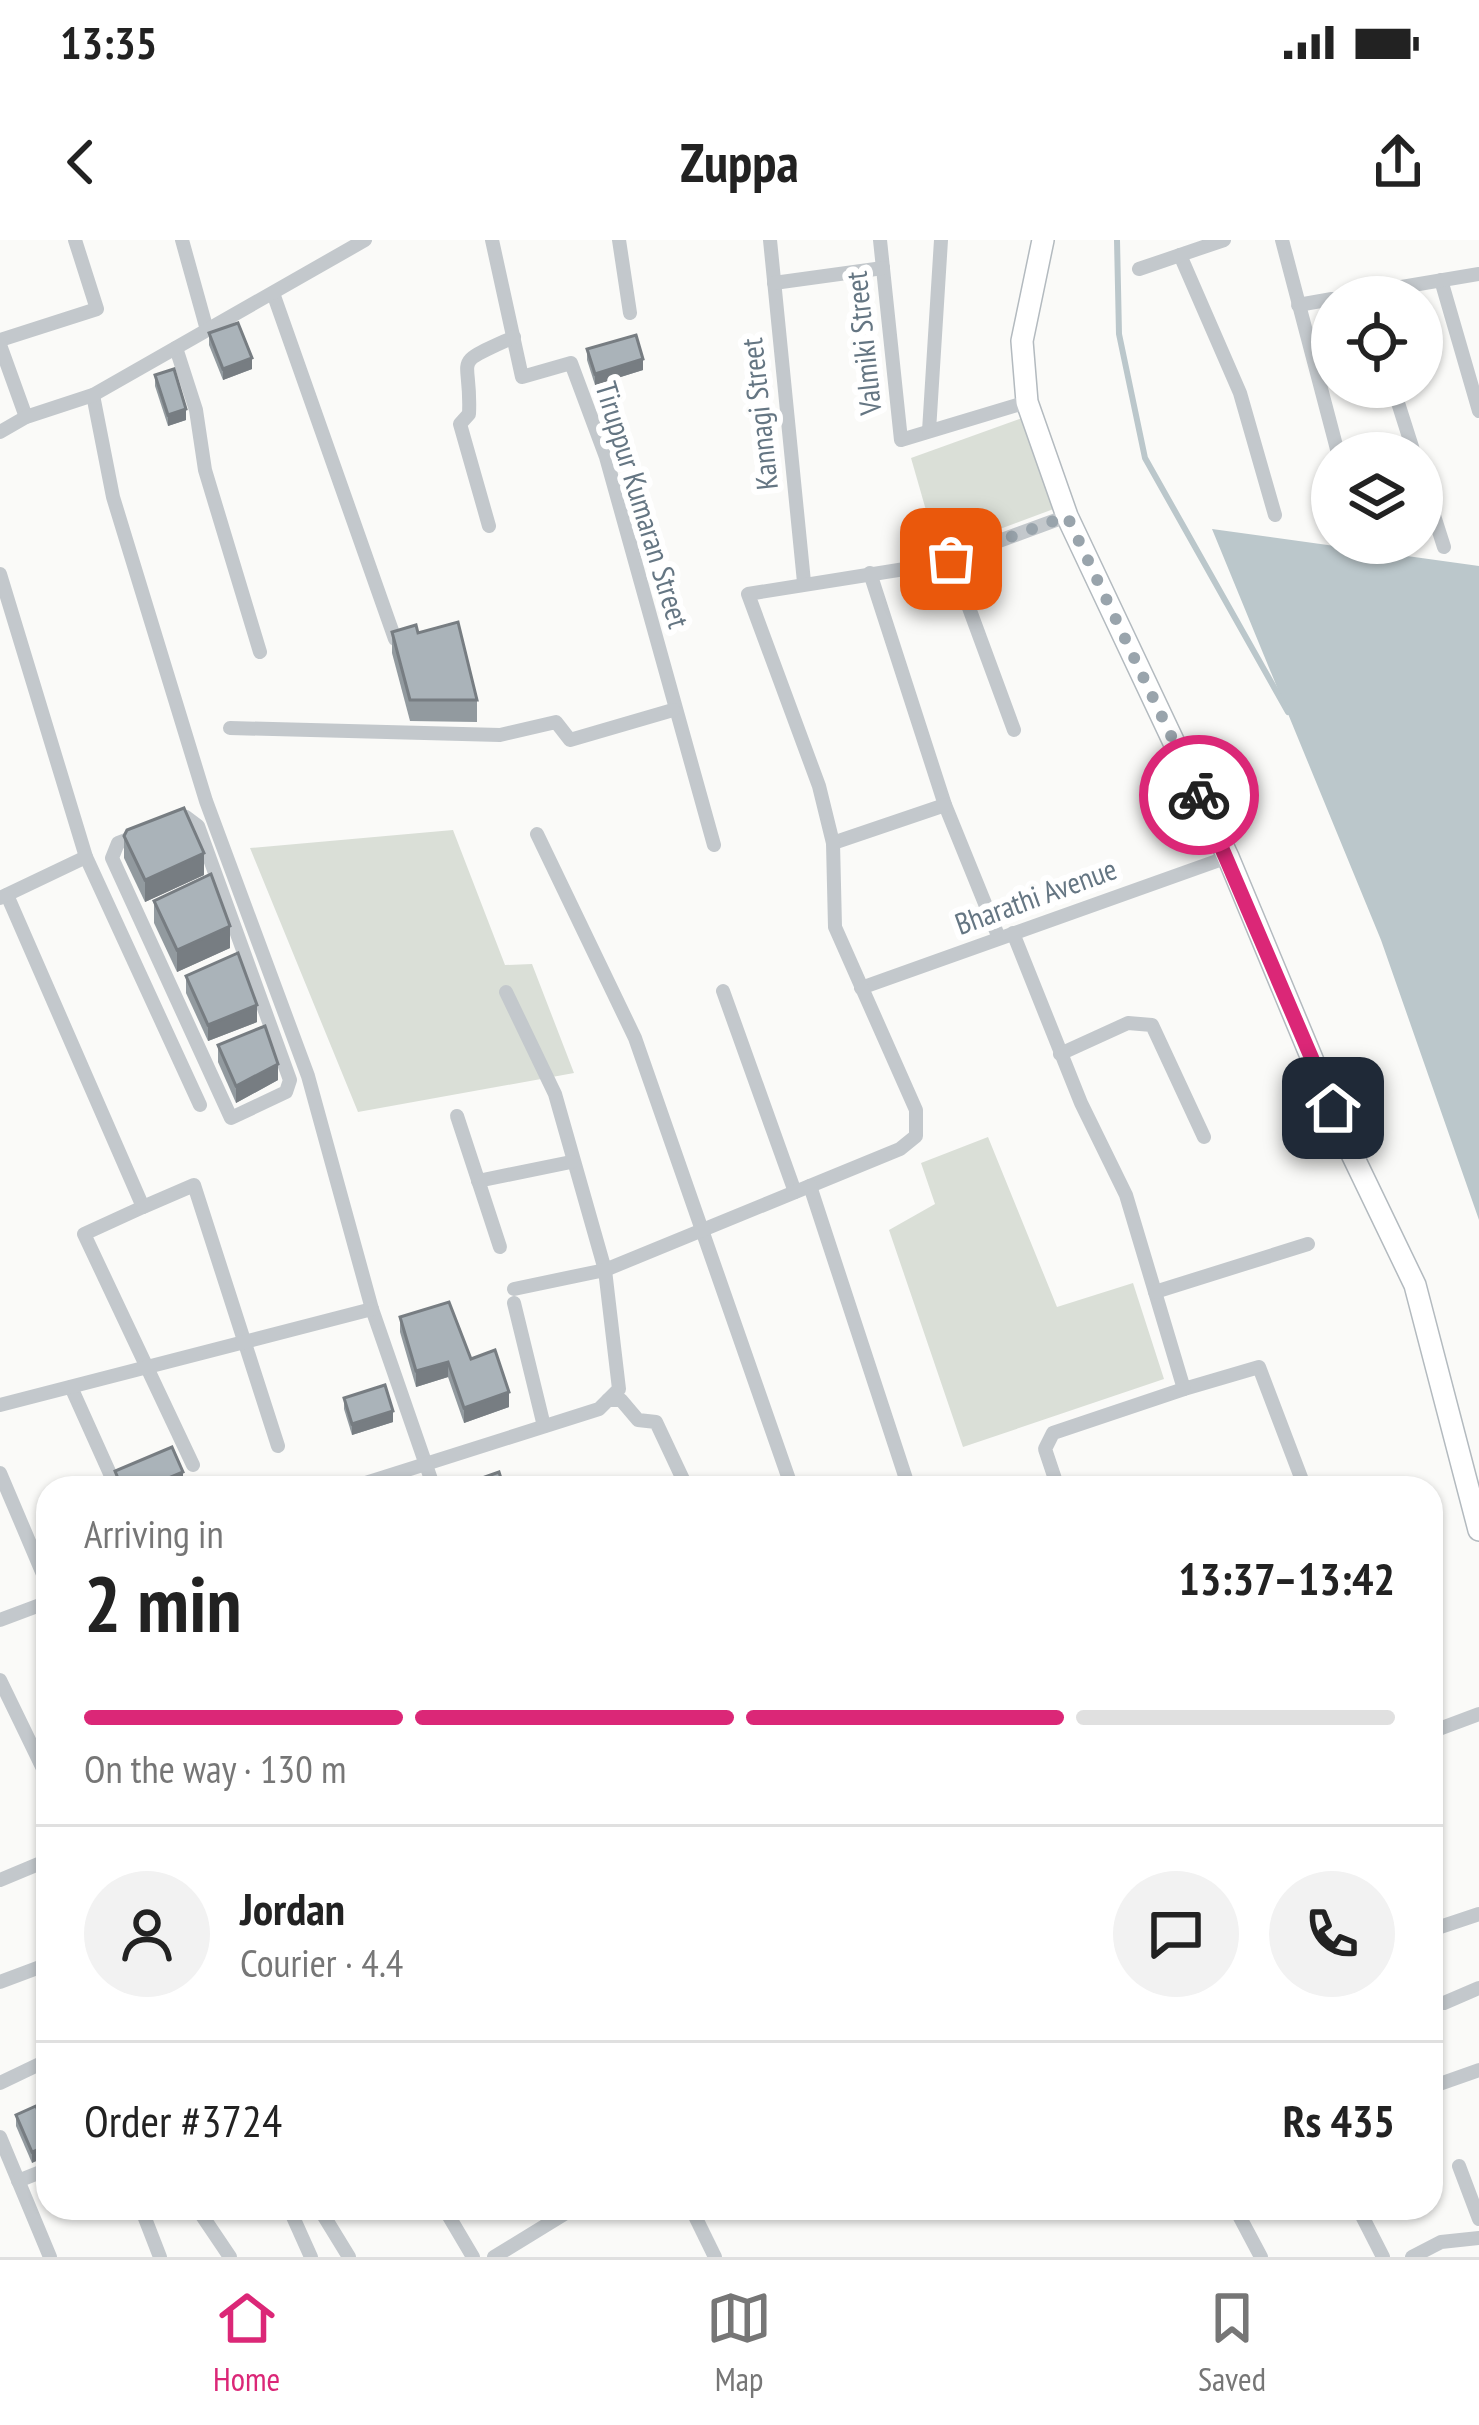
<!DOCTYPE html>
<meta charset="utf-8">
<style>
body{margin:0;font-family:"PT Sans Narrow",sans-serif;background:#f2f2f2;color:#222;height:100vh;display:flex;flex-direction:column;font-size:45px;white-space:nowrap}
*{box-sizing:border-box;margin:0}
p{font-size:39px;color:#767676}
.icon{flex:none;width:66px;height:66px;fill:none;stroke:currentColor;stroke-width:2;stroke-linecap:round;stroke-linejoin:round}
.map{position:relative;flex:1;overflow:hidden}
.sheet{position:absolute;left:36px;top:1236px;width:1407px;height:744px;display:flex;flex-direction:column;background:#fff;border-radius:36px;box-shadow:0 3px 9px #0004}
.sheet>*{flex:none}
.buttons{position:absolute;left:1311px;top:36px;display:grid;gap:24px}
.buttons a{display:grid;place-items:center;width:132px;height:132px;border-radius:50%;background:#fff;box-shadow:0 3px 9px #0004;font-size:60px}
.pin{position:absolute;display:grid;place-items:center;width:102px;height:102px;color:#fff;margin:-51px;border-radius:24px;box-shadow:0 6px 18px #0006}
.courier{position:absolute;display:grid;place-items:center;width:120px;height:120px;margin:-60px;border:9px solid #db2777;border-radius:50%;background:#fff;color:#222;box-shadow:0 3px 15px #0007}
.head em{font-style:normal;font-weight:800}
.head div{display:flex;flex-direction:column-reverse}
.head{display:flex;align-items:center;justify-content:space-between;height:204px;padding:0 48px}
h1{font-size:78px;font-weight:800;line-height:90px}
.bar{display:grid;grid-template-columns:repeat(4,1fr);gap:18px 12px;align-content:center;height:144px;padding:0 48px}
.bar i{height:15px;border-radius:9px;background:#e0e0e0}
.bar .on{background:#db2777}
.bar p{grid-column:span 4}
.line{display:flex;align-items:center;gap:30px;padding:0 48px;border-top:3px solid #e0e0e0}
.line div{flex:1}
.round{display:grid;place-items:center;flex:none;width:126px;height:126px;border-radius:63px;background:#f2f2f2}
.status{display:flex;justify-content:space-between;align-items:center;height:84px;padding:0 60px;background:#fff;direction:ltr}
.status svg{height:33px;fill:currentColor}
header{display:flex;justify-content:space-between;align-items:center;height:156px;padding:0 48px;background:#fff;font-size:54px;font-weight:800}
.tab-bar{display:flex;justify-content:space-around;align-items:center;height:168px;border-top:3px solid #e0e0e0;background:#fff;font-size:33px;color:#767676}
.tab-bar a{display:grid;justify-items:center;gap:6px}
.tab-bar .on{color:#db2777}
.map>svg:first-child{display:block}
.green{fill:#dadfd7}
.water{fill:#bbc7cb}
.lines{fill:none;stroke-linecap:round;stroke-linejoin:round}
.stream{stroke:#bbc7cb;stroke-width:6}
.secondary-casing{stroke:#b3babf;stroke-width:24}
.street{stroke:#c3c8cc;stroke-width:14}
.secondary{stroke:#fff;stroke-width:21}
.wall{fill:#929a9f}
.shaded-wall{fill:#777d82}
.building{fill:#aab3b9;stroke:#777d82;stroke-width:3}
.done{stroke:#99a4ac;stroke-width:12;stroke-dasharray:0 21.6}
.route{stroke:#db2777;stroke-width:15}
.labels{text-anchor:middle;stroke-width:12;stroke-linejoin:round;paint-order:stroke}
.street-label{font-size:30px;fill:#657683;stroke:#fff}
</style>
<div class="status"><b>13:35</b><svg viewBox="0 0 49 12"><path d="M0 12V9h3v3zM5 12V6h3v6zM10 12V3h3v9zM15 12V0h3v12zM26 1h20v11H26zM47 4h2v5h-2z"/></svg></div>
<header><svg class="icon" aria-label="back" viewBox="0 0 24 24"><path d="M15 5l-7 7 7 7"/></svg>Zuppa<svg class="icon" aria-label="share" viewBox="0 0 24 24"><path d="M12 15V3M7 8l5-5 5 5M5 13v7h14v-7"/></svg></header>
<div class="map">
<svg width="1479" height="2017" viewBox="0 0 1479 2017">
<rect width="100%" height="100%" fill="#fafaf8"/>
<g class="green">
<path d="M1025,177L1059,267L938,312L911,218Z"/>
<path d="M453,590L505,725L532,724L574,833L358,872L250,608Z"/>
<path d="M988,897L1057,1067L1133,1043L1164,1139L963,1207L889,990L935,964L921,923Z"/>
</g>
<path class="water" d="M1212,289L1479,326V980L1381,700Z"/>
<g class="lines">
<path class="stream" d="M1117,0L1119,94L1145,218L1288,472"/>
<defs>
<path id="secondary" d="M1043,0L1022,101L1027,162L1067,276L1228,617L1350,910L1415,1045L1479,1290"/>
</defs>
<use href="#secondary" class="secondary-casing"/>
<g class="street">
<path d="M182,0L207,90"/>
<path d="M492,0L522,137L571,123L606,217L714,605"/>
<path d="M619,0L630,73"/>
<path d="M770,0L804,342"/>
<path d="M880,0L901,200L1027,162"/>
<path d="M1282,0L1338,213"/>
<path d="M1180,15L1240,153L1275,275"/>
<path d="M1139,29L1224,0"/>
<path d="M1441,40L1479,171"/>
<path d="M774,43L883,28"/>
<path d="M273,53L395,399"/>
<path d="M1342,57L1479,34"/>
<path d="M1298,65L1332,59"/>
<path d="M0,100L97,69L75,0"/>
<path d="M0,105L26,177"/>
<path d="M176,108L196,170L205,230L260,412"/>
<path d="M1393,147L1414,213"/>
<path d="M93,155L113,257L206,561L308,836L372,1069L434,1248"/>
<path d="M929,191L941,0"/>
<path d="M0,192L26,177L93,155L365,0"/>
<path d="M1422,238L1444,307"/>
<path d="M489,286L460,184L469,174C472,113 448,127 514,97"/>
<path d="M951,319L1014,490"/>
<path d="M870,333L945,565L999,698"/>
<path d="M0,334L86,617L200,865"/>
<path d="M230,488L500,495L556,482L570,500L673,470"/>
<path d="M186,577L198,586L290,840L286,852L231,878L112,618L118,603Z"/>
<path d="M537,594L635,798L792,1248"/>
<path d="M833,603L945,565"/>
<path d="M7,655L143,967L84,994L193,1225"/>
<path d="M0,658L86,617"/>
<path d="M1013,693L1081,863L1126,955L1184,1149L1259,1127L1305,1248"/>
<path d="M861,748L1228,617"/>
<path d="M723,751L795,952"/>
<path d="M506,752L555,854L605,1030L900,909L916,896V870L835,687L833,603L819,546L748,354L936,324L1067,276"/>
<path d="M1060,814L1128,783L1152,785L1204,897"/>
<path d="M457,876L500,1007"/>
<path d="M478,941L571,922"/>
<path d="M810,946L909,1248"/>
<path d="M143,967L194,945L278,1206"/>
<path d="M1155,1052L1308,1004"/>
<path d="M514,1063L544,1186"/>
<path d="M71,1147L111,1236"/>
<path d="M608,1160H621L638,1180L656,1182L687,1248"/>
<path d="M0,1165L372,1069"/>
<path d="M0,1233L48,1346"/>
<path d="M350,1248L599,1169L619,1149L605,1030L514,1049"/>
<path d="M1058,1248L1045,1209L1053,1193L1184,1149"/>
<path d="M0,1380L48,1362"/>
<path d="M0,1440L48,1539"/>
<path d="M1431,1492L1479,1474"/>
<path d="M0,1640L48,1620"/>
<path d="M1431,1690L1479,1674"/>
<path d="M0,1742L48,1724"/>
<path d="M1444,1763L1479,1748"/>
<path d="M0,1843L48,1820"/>
<path d="M1431,1847L1479,1830"/>
<path d="M0,1897L50,2017"/>
<path d="M1459,1926L1479,1979"/>
<path d="M18,1941L48,1929"/>
<path d="M141,1968L160,2017"/>
<path d="M197,1968L230,2017"/>
<path d="M289,1968L311,2017"/>
<path d="M319,1968L349,2017"/>
<path d="M444,1968L473,2017"/>
<path d="M691,1968L715,2017"/>
<path d="M1235,1968L1261,2017"/>
<path d="M1358,1968L1383,2017"/>
<path d="M494,2017L574,1968"/>
<path d="M1412,2017L1441,2002L1479,1998"/>
</g>
<use href="#secondary" class="secondary"/>
</g>
<g class="wall">
<path d="M209,93L252,129L223,140L209,105Z"/>
<path d="M587,109L643,130L595,145L587,120Z"/>
<path d="M155,135L186,180L168,186L155,146Z"/>
<path d="M392,392L418,393L477,460V482L410,481L392,413Z"/>
<path d="M124,596L204,635L145,662L124,618Z"/>
<path d="M154,661L230,708L177,732L154,683Z"/>
<path d="M186,736L257,782L208,801L186,753Z"/>
<path d="M218,805L278,840L236,863L218,822Z"/>
<path d="M400,1077L471,1119L509,1167L464,1183L448,1137L416,1147L400,1092Z"/>
<path d="M344,1158L393,1182L352,1195L344,1169Z"/>
<path d="M16,1875L48,1895L32,1923L16,1886Z"/>
</g>
<g class="shaded-wall">
<path d="M252,118V129L223,140V129Z"/>
<path d="M643,119V130L595,145V134Z"/>
<path d="M186,169V180L168,186V175Z"/>
<path d="M204,613V635L145,662V640Z"/>
<path d="M230,686V708L177,732V710Z"/>
<path d="M257,765V782L208,801V785Z"/>
<path d="M278,824V840L236,863V846Z"/>
<path d="M448,1122V1137L416,1147V1131Z"/>
<path d="M509,1152V1167L464,1183V1168Z"/>
<path d="M393,1171V1182L352,1195V1184Z"/>
<path d="M183,1232V1248H145Z"/>
<path d="M48,1905V1916L32,1923V1912Z"/>
</g>
<g class="building">
<path d="M238,83L252,118L223,129L209,93Z"/>
<path d="M636,95L643,119L595,134L587,109Z"/>
<path d="M174,129L186,169L168,175L155,135Z"/>
<path d="M458,382L477,460H410L392,392L416,385L418,393Z"/>
<path d="M184,568L204,613L145,640L124,596L127,590Z"/>
<path d="M211,634L230,686L177,710L154,661Z"/>
<path d="M238,713L257,765L208,785L186,736Z"/>
<path d="M265,786L278,824L236,846L218,805Z"/>
<path d="M449,1062L471,1119L495,1110L509,1152L464,1168L448,1122L416,1131L400,1077Z"/>
<path d="M385,1145L393,1171L352,1184L344,1158Z"/>
<path d="M172,1207L183,1232L145,1248H122L115,1231Z"/>
<path d="M499,1232L504,1248H454Z"/>
<path d="M36,1866L48,1895V1905L32,1912L16,1875Z"/>
</g>
<g class="lines">
<path class="done" d="M951,319L1067,276L1199,555"/>
<path class="route" d="M1199,555L1333,868"/>
</g>
<g class="labels">
<g class="street-label">
<text transform="translate(864 103) rotate(-96)" y="10">Valmiki Street</text>
<text transform="translate(760 174) rotate(-96)" y="10">Kannagi Street</text>
<text transform="translate(642 265) rotate(73)" y="10">Tiruppur Kumaran Street</text>
<text transform="translate(1036 657) rotate(-20)" y="10">Bharathi Avenue</text>
</g>
</g>
</svg>
<div class="buttons">
<a><svg class="icon" aria-label="locate" viewBox="0 0 24 24"><circle cx="12" cy="12" r="6"/><path d="M12 2v4M12 18v4M2 12h4M18 12h4"/></svg></a>
<a><svg class="icon" aria-label="layers" viewBox="0 0 24 24"><path d="M12 4l9 5-9 5-9-5zM3 14l9 5 9-5"/></svg></a>
</div>
<div class="pin" style="left:951px;top:319px;background:#ea580c"><svg class="icon" aria-label="bag" viewBox="0 0 24 24"><path d="M5 8h14l-1 12H6zM9 8a3 3 0 0 1 6 0"/></svg></div>
<div class="pin" style="left:1333px;top:868px;background:#1f2937"><svg class="icon" aria-label="home" viewBox="0 0 24 24"><path d="M3 11l9-7 9 7M6 9v11h12V9"/></svg></div>
<div class="courier" style="left:1199px;top:555px"><svg class="icon" aria-label="bike" viewBox="0 0 24 24"><circle cx="6" cy="16" r="4"/><circle cx="18" cy="16" r="4"/><path d="M6 16l4-8h5l3 8M10 8l3 8H6M13 5h3"/></svg></div>
<section class="sheet">
<div class="head"><div><h1>2 min</h1><p>Arriving in</p></div><em>13:37–13:42</em></div>
<div class="bar"><i class="on"></i><i class="on"></i><i class="on"></i><i></i><p>On the way · 130 m</p></div>
<div class="line" style="height:216px"><a class="round"><svg class="icon" aria-label="person" viewBox="0 0 24 24"><circle cx="12" cy="8" r="4"/><path d="M4 21q1-7 8-7t8 7"/></svg></a><div><b>Jordan</b><p>Courier · 4.4</p></div><a class="round"><svg class="icon" aria-label="chat" viewBox="0 0 24 24"><path d="M4 5h16v11H9l-5 4z"/></svg></a><a class="round"><svg class="icon" aria-label="phone" viewBox="0 0 24 24"><path d="M5 4h4l2 5-3 2q2 4 5 5l2-3 5 2v4C11 20 4 13 5 4z"/></svg></a></div>
<div class="line" style="height:156px"><div>Order #3724</div><b>Rs 435</b></div>
</section>
</div>
<nav class="tab-bar">
<a class="on"><svg class="icon" aria-label="home" viewBox="0 0 24 24"><path d="M3 11l9-7 9 7M6 9v11h12V9"/></svg>Home</a>
<a><svg class="icon" aria-label="map" viewBox="0 0 24 24"><path d="M3 6l6-2 6 2 6-2v14l-6 2-6-2-6 2zM9 4v14M15 6v14"/></svg>Map</a>
<a><svg class="icon" aria-label="saved" viewBox="0 0 24 24"><path d="M7 4h10v16l-5-4-5 4z"/></svg>Saved</a>
</nav>
